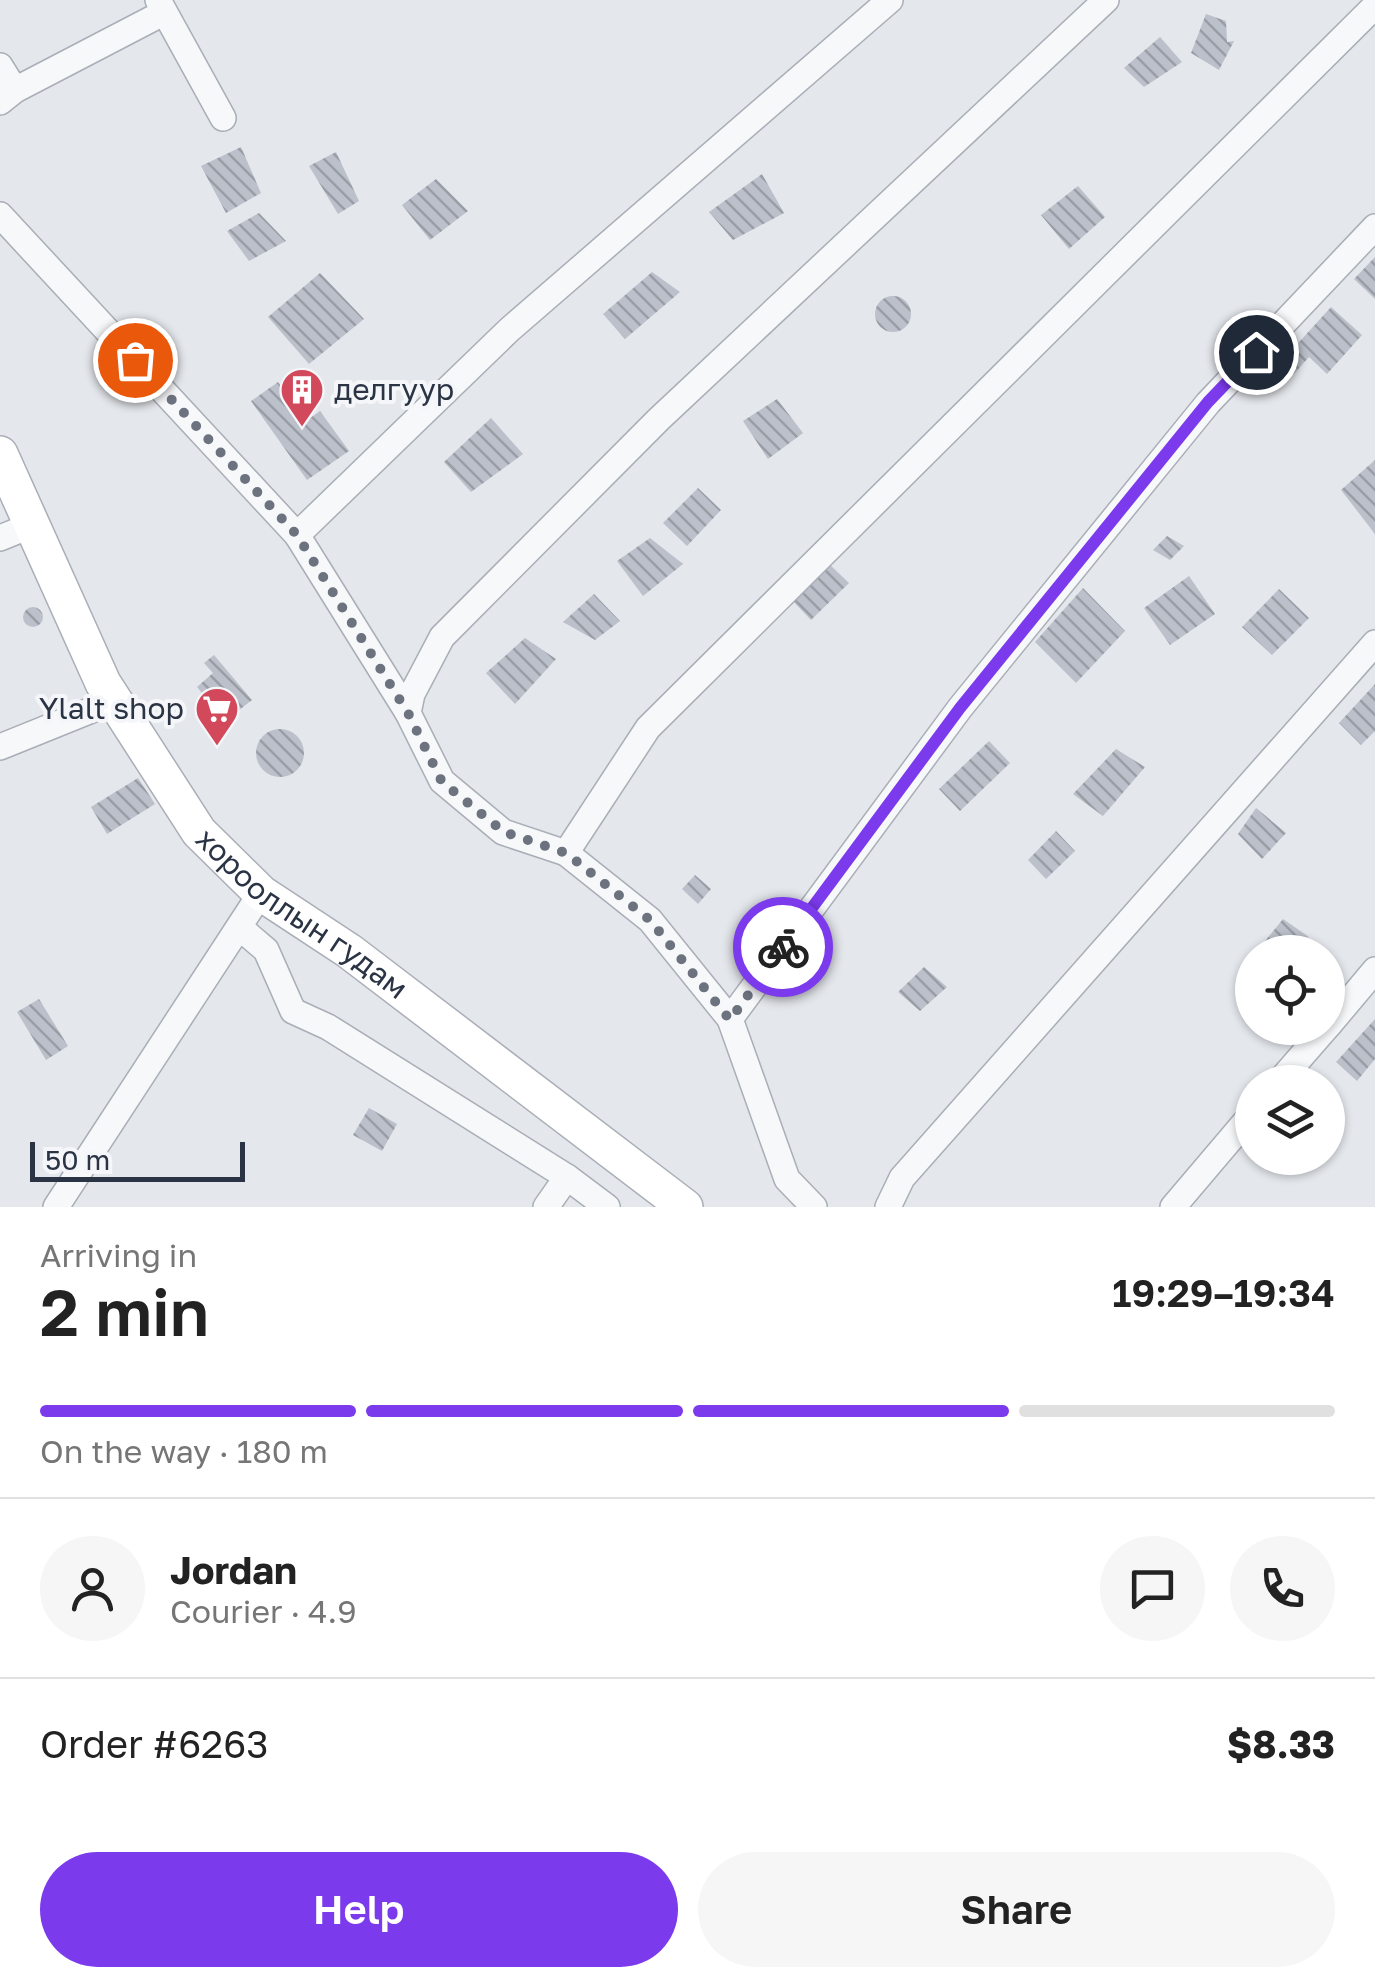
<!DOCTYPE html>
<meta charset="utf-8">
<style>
body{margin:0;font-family:"Golos Text",sans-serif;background:#f6f6f6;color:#222;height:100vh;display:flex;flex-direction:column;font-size:38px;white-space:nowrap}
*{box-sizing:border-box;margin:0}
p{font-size:32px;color:#767676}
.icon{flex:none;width:55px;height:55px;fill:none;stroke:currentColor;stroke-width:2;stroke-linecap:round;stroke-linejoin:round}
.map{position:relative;height:1207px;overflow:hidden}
.details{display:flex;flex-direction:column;background:#fff;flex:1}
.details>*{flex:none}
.buttons{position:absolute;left:1235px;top:935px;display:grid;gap:20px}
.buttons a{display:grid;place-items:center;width:110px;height:110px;border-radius:50%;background:#fff;box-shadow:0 2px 8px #0004;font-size:50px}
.scale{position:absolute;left:30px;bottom:25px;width:215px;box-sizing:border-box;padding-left:10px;border:5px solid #2b3445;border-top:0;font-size:28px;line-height:35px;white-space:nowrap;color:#2b3445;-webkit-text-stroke:8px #f4f6f9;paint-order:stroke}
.pin{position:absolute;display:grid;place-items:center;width:85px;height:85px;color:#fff;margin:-42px;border:5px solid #fff;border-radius:50%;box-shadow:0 2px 10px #0007}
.courier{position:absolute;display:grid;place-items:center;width:100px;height:100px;margin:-50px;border:8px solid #7c3aed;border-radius:50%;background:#fff;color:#222;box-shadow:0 2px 12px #0007}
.summary em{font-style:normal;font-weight:600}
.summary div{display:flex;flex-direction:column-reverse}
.summary{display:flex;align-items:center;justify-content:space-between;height:170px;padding:0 40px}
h1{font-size:65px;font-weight:600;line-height:75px}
.bar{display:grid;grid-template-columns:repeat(4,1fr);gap:15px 10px;align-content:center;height:120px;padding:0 40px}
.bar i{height:12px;border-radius:8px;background:#e0e0e0}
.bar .selected{background:#7c3aed}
.bar p{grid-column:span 4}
.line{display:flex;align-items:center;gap:25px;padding:0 40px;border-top:2px solid #e0e0e0}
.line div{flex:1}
.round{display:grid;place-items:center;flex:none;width:105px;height:105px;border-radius:52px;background:#f6f6f6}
.cta{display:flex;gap:20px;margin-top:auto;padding:20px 40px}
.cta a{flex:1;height:115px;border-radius:60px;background:#7c3aed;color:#fff;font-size:40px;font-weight:600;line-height:115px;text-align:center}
.cta a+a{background:#f6f6f6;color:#222}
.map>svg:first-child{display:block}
.building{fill:url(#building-back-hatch)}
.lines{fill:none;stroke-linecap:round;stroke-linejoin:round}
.street-casing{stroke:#a9aeb7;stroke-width:28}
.secondary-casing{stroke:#a9aeb7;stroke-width:38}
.street{stroke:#f7f8fa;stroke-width:25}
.secondary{stroke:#fff;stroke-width:35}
.done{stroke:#6c737f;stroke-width:10;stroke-dasharray:0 18}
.route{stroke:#7c3aed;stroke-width:12}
.labels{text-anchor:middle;stroke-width:8;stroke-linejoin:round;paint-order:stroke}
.poi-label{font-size:30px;fill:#2b3445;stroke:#f4f6f9;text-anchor:start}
.street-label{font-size:30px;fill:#2b3445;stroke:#f4f6f9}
</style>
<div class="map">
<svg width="1375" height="1207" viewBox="0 0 1375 1207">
<defs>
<pattern id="building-back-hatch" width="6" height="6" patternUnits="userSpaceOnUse" patternTransform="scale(2.5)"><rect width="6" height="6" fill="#bbc0ca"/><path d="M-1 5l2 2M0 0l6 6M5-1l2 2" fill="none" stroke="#989da6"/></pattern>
</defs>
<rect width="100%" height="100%" fill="#e4e7ec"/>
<g class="building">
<path d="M1206,14L1226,21L1227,42L1234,41L1219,70L1191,53Z"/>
<path d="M1160,37L1182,62L1144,87L1124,68Z"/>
<path d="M241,147L261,193L226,213L201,166Z"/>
<path d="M336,152L359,201L338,214L309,166Z"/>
<path d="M762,174L784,213L733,240L709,212Z"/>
<path d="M436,179L468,211L430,240L402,205Z"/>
<path d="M1078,186L1105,217L1069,249L1041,215Z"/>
<path d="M259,213L286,241L249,261L227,231Z"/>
<path d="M1375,257V299L1354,279Z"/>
<path d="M652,272L680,292L625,339L603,314Z"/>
<path d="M320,273L364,319L309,364L268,317Z"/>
<circle cx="893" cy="314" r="18"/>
<path d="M1331,307L1362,335L1327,374L1309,357L1294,374L1281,362Z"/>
<path d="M278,382L306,421L320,411L349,451L307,480L251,401Z"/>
<path d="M777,399L803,433L768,459L743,421Z"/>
<path d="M491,418L523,454L471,492L444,462Z"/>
<path d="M1375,460V534L1341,490Z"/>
<path d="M698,488L721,510L687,546L663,523Z"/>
<path d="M1167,536L1184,546L1170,560L1153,550Z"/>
<path d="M650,538L683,564L643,596L617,561Z"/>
<path d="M826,561L849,583L811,620L789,597Z"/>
<path d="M1189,576L1215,614L1170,645L1144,608Z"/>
<path d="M1083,588L1125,631L1076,683L1035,642Z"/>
<path d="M1279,589L1309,618L1272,655L1242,627Z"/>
<path d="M594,594L620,621L595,640L563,622Z"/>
<circle cx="33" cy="617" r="10"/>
<path d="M525,638L556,659L515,704L486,673Z"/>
<path d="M214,655L252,700L225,721L197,687L213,673L204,663Z"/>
<path d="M1375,684V731L1361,745L1339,723Z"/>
<circle cx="280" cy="753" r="24"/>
<path d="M989,741L1010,763L960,811L939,789Z"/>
<path d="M1116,749L1145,767L1103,816L1073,794Z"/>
<path d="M138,778L155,804L107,834L91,807Z"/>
<path d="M1256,808L1286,833L1262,859L1238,834Z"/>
<path d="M1056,831L1075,851L1046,879L1028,860Z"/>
<path d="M695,875L711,889L698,904L682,889Z"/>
<path d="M1283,919L1309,937L1296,952H1256Z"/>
<path d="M924,967L947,987L920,1011L898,992Z"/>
<path d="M39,999L68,1046L46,1060L17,1012Z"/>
<path d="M1375,1019V1059L1357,1081L1336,1062Z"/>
<path d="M369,1108L397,1124L382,1151L353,1135Z"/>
</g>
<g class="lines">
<defs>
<g id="street">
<path d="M158,0L223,118"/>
<path d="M0,66L15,90"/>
<path d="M0,102L15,90L163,13"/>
<path d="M0,215L297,535"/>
<path d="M0,538L32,525"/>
<path d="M408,713L297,535L509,330L890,0"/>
<path d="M0,747L114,701"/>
<path d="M566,853L648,728L1375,6"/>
<path d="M239,927L266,950L293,1011L328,1027L567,1177"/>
<path d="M730,1019L960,708L1208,403L1375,227"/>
<path d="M1328,1026L1375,970"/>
<path d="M1279,1082L1326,1028"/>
<path d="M56,1207L261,893"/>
<path d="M546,1207L567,1177L607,1207"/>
<path d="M814,1207L787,1179L730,1019L650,920L566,853L503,832L442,781L408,713L412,694L442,637L659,419L1106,0"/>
<path d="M888,1207L902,1178L1375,643"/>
<path d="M1173,1207L1252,1114"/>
</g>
<g id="secondary">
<path id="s1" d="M0,454L103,683L199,832L261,893L349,951L685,1207"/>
</g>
</defs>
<use href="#street" class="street-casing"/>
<use href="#secondary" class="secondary-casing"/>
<use href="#street" class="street"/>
<use href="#secondary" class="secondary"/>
</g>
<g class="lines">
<path class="done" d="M135,360L297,535L408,713L442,782L504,832L566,853L650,920L730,1020L783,947"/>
<path class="route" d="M783,947L960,708L1208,402L1256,352"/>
</g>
<defs>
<symbol id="building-pin" viewBox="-11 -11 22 30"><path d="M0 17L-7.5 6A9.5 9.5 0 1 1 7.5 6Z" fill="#d1495b" stroke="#f4f6f9"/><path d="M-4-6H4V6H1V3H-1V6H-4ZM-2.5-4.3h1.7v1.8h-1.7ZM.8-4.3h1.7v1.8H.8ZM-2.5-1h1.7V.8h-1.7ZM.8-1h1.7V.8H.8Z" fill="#fff"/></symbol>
<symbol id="supermarket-pin" viewBox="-11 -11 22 30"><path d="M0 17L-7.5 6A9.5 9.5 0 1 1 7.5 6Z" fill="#d1495b" stroke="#f4f6f9"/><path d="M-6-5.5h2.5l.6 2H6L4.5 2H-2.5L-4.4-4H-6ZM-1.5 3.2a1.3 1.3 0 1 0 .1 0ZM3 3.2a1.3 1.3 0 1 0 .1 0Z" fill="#fff"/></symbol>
</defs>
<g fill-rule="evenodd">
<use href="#building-pin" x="277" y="365" width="50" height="68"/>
<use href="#supermarket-pin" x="192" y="684" width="50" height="68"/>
</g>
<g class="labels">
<g class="poi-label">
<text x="334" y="400">делгуур</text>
<text x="184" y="719" text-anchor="end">Ylalt shop</text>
</g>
<g class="street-label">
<text dy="10" stroke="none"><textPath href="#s1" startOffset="560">хорооллын гудам</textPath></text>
</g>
</g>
</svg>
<div class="buttons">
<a><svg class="icon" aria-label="locate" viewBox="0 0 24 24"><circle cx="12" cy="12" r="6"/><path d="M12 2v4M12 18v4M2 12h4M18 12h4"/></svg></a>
<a><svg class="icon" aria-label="layers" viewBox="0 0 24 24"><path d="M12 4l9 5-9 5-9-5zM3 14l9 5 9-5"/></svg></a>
</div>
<div class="scale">50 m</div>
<div class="pin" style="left:135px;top:360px;background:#ea580c"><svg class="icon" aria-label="bag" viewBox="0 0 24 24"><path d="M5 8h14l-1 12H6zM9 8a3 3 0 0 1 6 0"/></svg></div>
<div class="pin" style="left:1256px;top:352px;background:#1f2937"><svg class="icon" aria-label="home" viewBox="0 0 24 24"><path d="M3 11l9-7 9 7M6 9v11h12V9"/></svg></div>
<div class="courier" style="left:783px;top:947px"><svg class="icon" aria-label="bike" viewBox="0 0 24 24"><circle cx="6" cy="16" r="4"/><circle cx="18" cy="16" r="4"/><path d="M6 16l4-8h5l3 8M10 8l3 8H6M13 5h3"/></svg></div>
</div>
<section class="details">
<div class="summary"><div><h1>2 min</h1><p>Arriving in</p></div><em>19:29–19:34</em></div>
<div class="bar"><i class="selected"></i><i class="selected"></i><i class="selected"></i><i></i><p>On the way · 180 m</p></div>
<div class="line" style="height:180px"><a class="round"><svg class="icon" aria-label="person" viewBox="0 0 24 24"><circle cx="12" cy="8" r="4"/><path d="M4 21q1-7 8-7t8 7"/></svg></a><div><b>Jordan</b><p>Courier · 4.9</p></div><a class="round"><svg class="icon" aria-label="chat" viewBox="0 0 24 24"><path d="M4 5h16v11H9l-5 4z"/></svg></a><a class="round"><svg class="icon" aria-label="phone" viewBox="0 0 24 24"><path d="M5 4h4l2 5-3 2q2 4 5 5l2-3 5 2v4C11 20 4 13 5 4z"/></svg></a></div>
<div class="line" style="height:130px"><div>Order #6263</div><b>$8.33</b></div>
<div class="cta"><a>Help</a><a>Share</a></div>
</section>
